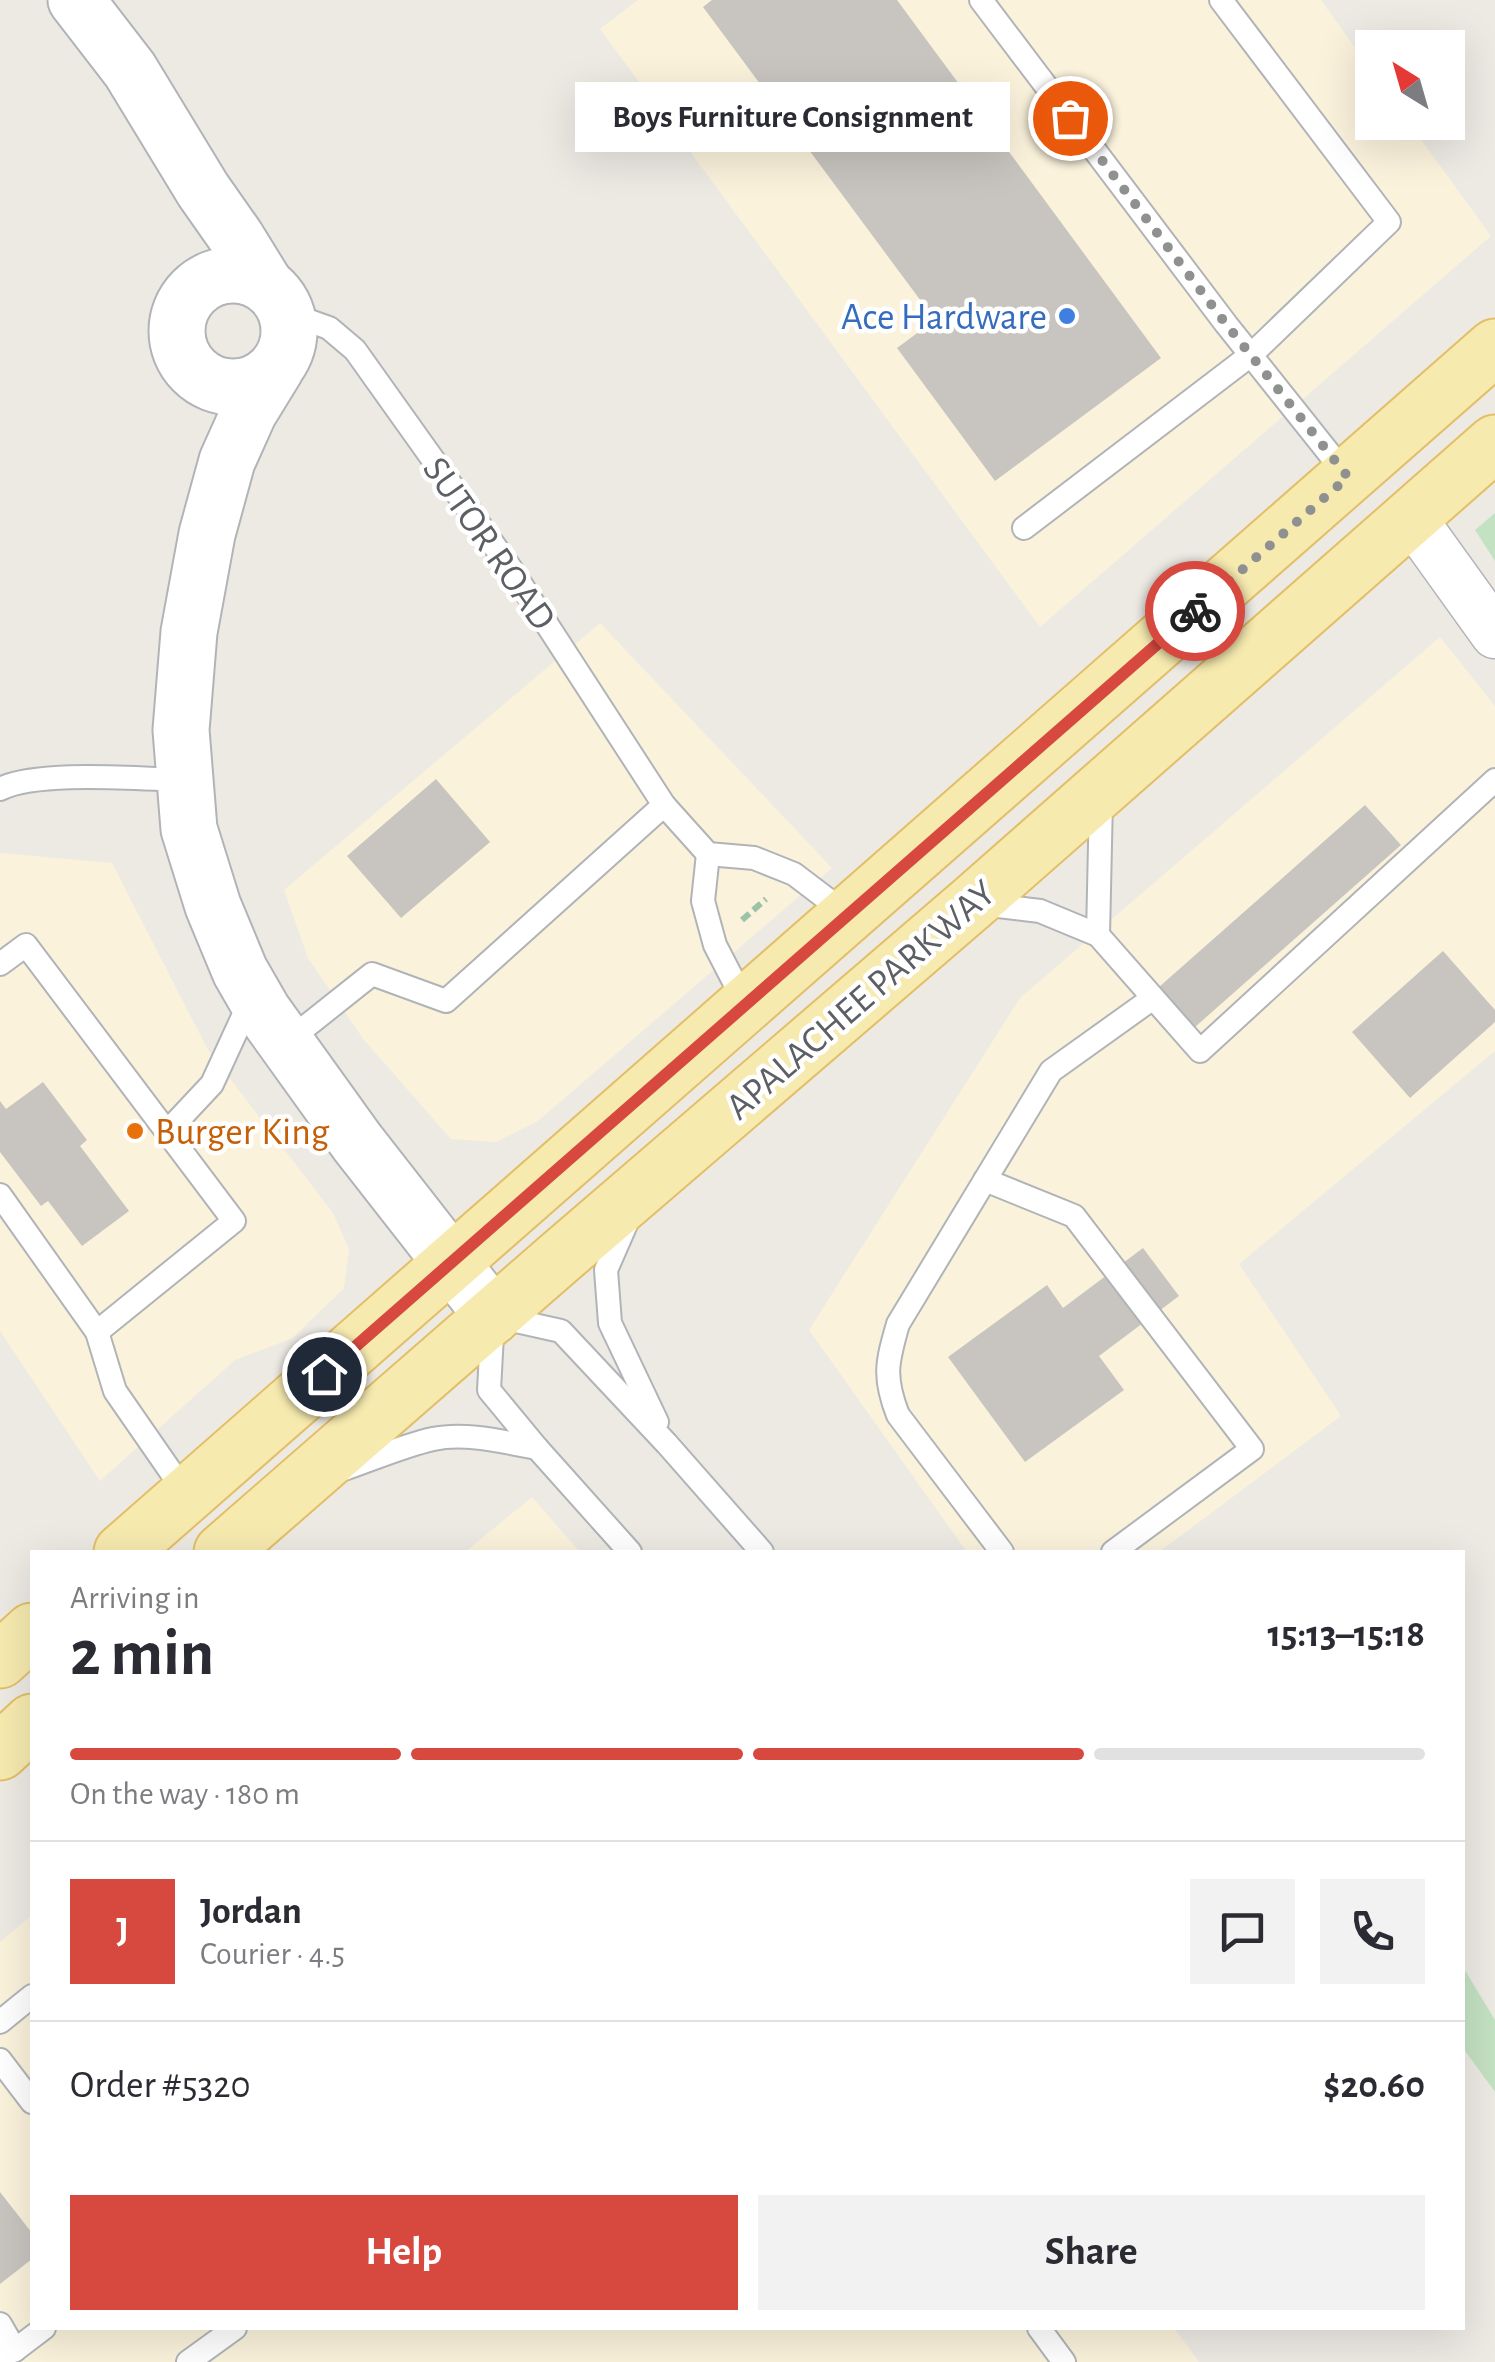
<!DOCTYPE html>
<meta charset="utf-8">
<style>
body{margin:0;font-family:"Alegreya Sans",sans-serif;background:#f2f2f3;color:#2b2b33;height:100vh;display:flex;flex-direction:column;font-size:38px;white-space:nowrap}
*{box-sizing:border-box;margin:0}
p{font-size:32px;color:#7c7c81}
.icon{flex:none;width:55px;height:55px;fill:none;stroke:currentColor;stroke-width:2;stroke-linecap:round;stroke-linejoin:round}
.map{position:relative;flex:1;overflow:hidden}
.sheet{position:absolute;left:30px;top:1550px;width:1435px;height:780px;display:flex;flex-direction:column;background:#fff;border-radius:0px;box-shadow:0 10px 40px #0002}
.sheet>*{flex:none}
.needle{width:65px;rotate:323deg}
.buttons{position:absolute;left:1355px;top:30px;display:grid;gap:20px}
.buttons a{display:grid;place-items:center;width:110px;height:110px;border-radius:0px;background:#fff;box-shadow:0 10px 40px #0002;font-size:50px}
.pin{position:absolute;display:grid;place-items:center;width:85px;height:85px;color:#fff;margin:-42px;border:5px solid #fff;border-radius:50%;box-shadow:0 2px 10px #0007}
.courier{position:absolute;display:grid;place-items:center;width:100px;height:100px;margin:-50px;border:8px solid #d7493f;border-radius:50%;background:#fff;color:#222;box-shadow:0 2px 12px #0007}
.bubble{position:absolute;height:70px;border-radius:0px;background:#fff;box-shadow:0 10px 40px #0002;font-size:32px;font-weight:700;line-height:70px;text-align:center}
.headline em{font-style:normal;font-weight:700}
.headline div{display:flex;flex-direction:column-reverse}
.headline{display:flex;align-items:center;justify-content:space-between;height:170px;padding:0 40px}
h1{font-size:65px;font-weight:700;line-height:75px}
.bar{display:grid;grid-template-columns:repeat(4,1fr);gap:15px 10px;align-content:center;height:120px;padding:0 40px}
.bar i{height:12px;border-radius:8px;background:#e1e1e2}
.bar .current{background:#d7493f}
.bar p{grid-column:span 4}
.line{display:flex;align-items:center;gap:25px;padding:0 40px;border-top:2px solid #e1e1e2}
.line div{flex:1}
.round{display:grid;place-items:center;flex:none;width:105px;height:105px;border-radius:0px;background:#f2f2f3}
.button{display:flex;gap:20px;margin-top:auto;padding:20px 40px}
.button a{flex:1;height:115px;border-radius:0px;background:#d7493f;color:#fff;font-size:40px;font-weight:700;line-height:115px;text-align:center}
.button a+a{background:#f2f2f3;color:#2b2b33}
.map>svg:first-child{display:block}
.commercial{fill:#faf2db}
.green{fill:#c3e2c2}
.building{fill:#c8c5c0}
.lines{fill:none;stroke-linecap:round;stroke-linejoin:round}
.service-casing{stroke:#b1b4b7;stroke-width:26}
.minor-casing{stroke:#b1b4b7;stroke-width:51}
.tertiary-casing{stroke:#b1b4b7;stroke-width:59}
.primary-casing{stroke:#e3be67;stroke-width:59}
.path{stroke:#9cc2a7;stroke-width:6;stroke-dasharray:10 5;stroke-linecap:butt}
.service{stroke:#fff;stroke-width:22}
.minor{stroke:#fff;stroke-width:48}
.tertiary{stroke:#fff;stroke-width:55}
.primary{stroke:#f6eaaf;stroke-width:55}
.done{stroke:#8f9090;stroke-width:10;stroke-dasharray:0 18}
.route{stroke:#d7493f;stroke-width:12}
.shop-dot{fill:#3f7fe0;stroke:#fff;stroke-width:4}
.food-dot{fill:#e8710a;stroke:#fff;stroke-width:4}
.labels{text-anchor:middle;stroke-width:9;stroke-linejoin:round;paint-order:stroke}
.shop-label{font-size:38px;fill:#366cbe;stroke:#fff;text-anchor:end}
.street-label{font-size:38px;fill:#5c5f63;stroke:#fff}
.food-label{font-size:38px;fill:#c56008;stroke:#fff;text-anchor:start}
</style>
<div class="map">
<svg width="1495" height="2362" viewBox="0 0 1495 2362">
<rect width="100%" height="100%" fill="#edeae4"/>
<g class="commercial">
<path d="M638,0H1321L1372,72V122L1409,123L1491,236L1040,627L600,29Z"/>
<path d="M600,623L832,868L538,1121L496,1142L451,1139L364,1040L308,958L284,890Z"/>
<path d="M1440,637L1495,706V1051L1239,1264L1341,1416L1159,1552H967L809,1330L1020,998Z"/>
<path d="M0,853L112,863L208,1050L333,1213L349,1249L344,1288L293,1338L235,1360L100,1481L0,1331Z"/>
<path d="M532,1497L580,1552H465Z"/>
<path d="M32,1915V2328H1174L1199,2362H0V1942Z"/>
</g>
<g class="green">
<path d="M1495,513V561L1475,530Z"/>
<path d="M1463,1967L1495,2020V2092L1463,2048Z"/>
</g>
<g class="building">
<path d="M712,0H897L1161,358L995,481L897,348L935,320L703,7Z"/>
<path d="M436,779L490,842L401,918L347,856Z"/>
<path d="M1365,805L1401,845L1195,1027L1159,987Z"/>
<path d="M1443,951L1495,1010V1022L1410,1098L1352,1032Z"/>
<path d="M43,1082L87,1140L80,1146L129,1211L82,1246L48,1201L41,1206L0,1152V1101L6,1109Z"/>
<path d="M1143,1248L1179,1296L1099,1356L1124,1390L1025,1462L948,1357L1047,1285L1063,1308Z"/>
<path d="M0,2192L32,2233V2259L0,2284Z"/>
</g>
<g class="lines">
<defs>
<g id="service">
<path d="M981,0L1226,324L1348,477"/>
<path d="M287,313L329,328L355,350L511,569L664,805"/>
<path d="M1024,528L1252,354L1389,222L1221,0"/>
<path d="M0,789C38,770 139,779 185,780"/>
<path d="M708,854L703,901L715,945L746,1005"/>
<path d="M982,904L1040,911L1098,935L1200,1051L1495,780"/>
<path d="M1098,935L1101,799"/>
<path d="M0,964L26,945L234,1221L97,1332"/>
<path d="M284,1044L372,974L446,1001L664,805L708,854L754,858L794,874L848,915"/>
<path d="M167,1132L212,1084L252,997"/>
<path d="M985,1180L1074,1216L1252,1449L1113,1552"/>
<path d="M0,1195L97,1332L115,1391L187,1495"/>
<path d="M630,1215L606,1270L610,1323L657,1422"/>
<path d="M341,1470C371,1460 402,1446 433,1439C466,1432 504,1442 537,1448"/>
<path d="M630,1552L537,1448L489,1390L493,1316L561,1331L667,1444L762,1552"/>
<path d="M1002,1552L898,1415C883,1377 887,1362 898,1324L1051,1071L1153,998"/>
<path d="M0,2022L32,1996"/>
<path d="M0,2060L32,2102"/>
<path d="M0,2324L15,2350"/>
<path d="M1039,2328L1064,2362"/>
<path d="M0,2357L15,2350L44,2328"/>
<path d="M188,2362L235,2328"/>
</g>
<path id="minor" d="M1411,517L1495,634"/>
<g id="tertiary">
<path d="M76,0L130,70L203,190L236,237L265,284"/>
<circle cx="233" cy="331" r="56"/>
<path d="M276,368L249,412L227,461L207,534L189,632L181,730L189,829L213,906L240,971L263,1011L357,1142L493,1316"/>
</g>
<g id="primary">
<path d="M122,1552L1495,347"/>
<path d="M222,1552L558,1259L972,903L1495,443"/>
<path d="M0,1660L32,1631"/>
<path d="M0,1752L32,1722"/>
</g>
</defs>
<use href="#service" class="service-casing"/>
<use href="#minor" class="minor-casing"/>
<use href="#tertiary" class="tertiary-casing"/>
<use href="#primary" class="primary-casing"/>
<path class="path" d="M742,920L766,899"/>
<use href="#service" class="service"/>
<use href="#minor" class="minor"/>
<use href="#tertiary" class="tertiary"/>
<use href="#primary" class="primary"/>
</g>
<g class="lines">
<path class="done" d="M1070,118L1226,324L1348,477L1195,611"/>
<path class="route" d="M324,1374L1195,611"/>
</g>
<circle class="shop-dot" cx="1067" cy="316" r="10"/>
<circle class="food-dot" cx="135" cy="1131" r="10"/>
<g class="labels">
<g class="shop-label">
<text x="1047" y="329">Ace Hardware</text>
</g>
<g class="street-label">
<text transform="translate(490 543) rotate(55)" y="13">SUTOR ROAD</text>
<text transform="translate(860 999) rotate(-41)" y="13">APALACHEE PARKWAY</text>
</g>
<g class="food-label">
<text x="155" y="1144">Burger King</text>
</g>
</g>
</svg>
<div class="buttons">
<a><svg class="needle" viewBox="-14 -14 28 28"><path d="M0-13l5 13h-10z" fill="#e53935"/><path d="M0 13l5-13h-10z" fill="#7c7c81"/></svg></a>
</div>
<div class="pin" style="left:1070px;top:118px;background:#ea580c"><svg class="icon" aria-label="bag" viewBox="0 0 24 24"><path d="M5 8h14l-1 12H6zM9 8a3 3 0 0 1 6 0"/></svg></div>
<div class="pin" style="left:324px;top:1374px;background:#1f2937"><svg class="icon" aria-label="home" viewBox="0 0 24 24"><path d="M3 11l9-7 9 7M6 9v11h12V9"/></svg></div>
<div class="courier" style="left:1195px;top:611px"><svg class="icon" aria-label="bike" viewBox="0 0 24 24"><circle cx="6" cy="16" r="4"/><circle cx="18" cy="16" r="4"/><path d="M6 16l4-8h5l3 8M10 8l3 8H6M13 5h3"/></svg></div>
<div class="bubble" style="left:575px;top:82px;width:435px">Boys Furniture Consignment</div>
<section class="sheet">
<div class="headline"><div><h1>2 min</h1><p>Arriving in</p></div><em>15:13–15:18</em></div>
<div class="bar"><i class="current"></i><i class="current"></i><i class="current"></i><i></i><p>On the way · 180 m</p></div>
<div class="line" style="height:180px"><b class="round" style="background:#d7493f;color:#fff">J</b><div><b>Jordan</b><p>Courier · 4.5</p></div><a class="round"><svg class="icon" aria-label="chat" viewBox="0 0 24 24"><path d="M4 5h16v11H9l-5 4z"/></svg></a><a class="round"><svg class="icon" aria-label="phone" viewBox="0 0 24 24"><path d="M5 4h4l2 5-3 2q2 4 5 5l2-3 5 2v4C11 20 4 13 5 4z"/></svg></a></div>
<div class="line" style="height:130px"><div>Order #5320</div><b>$20.60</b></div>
<div class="button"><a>Help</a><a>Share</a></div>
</section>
</div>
